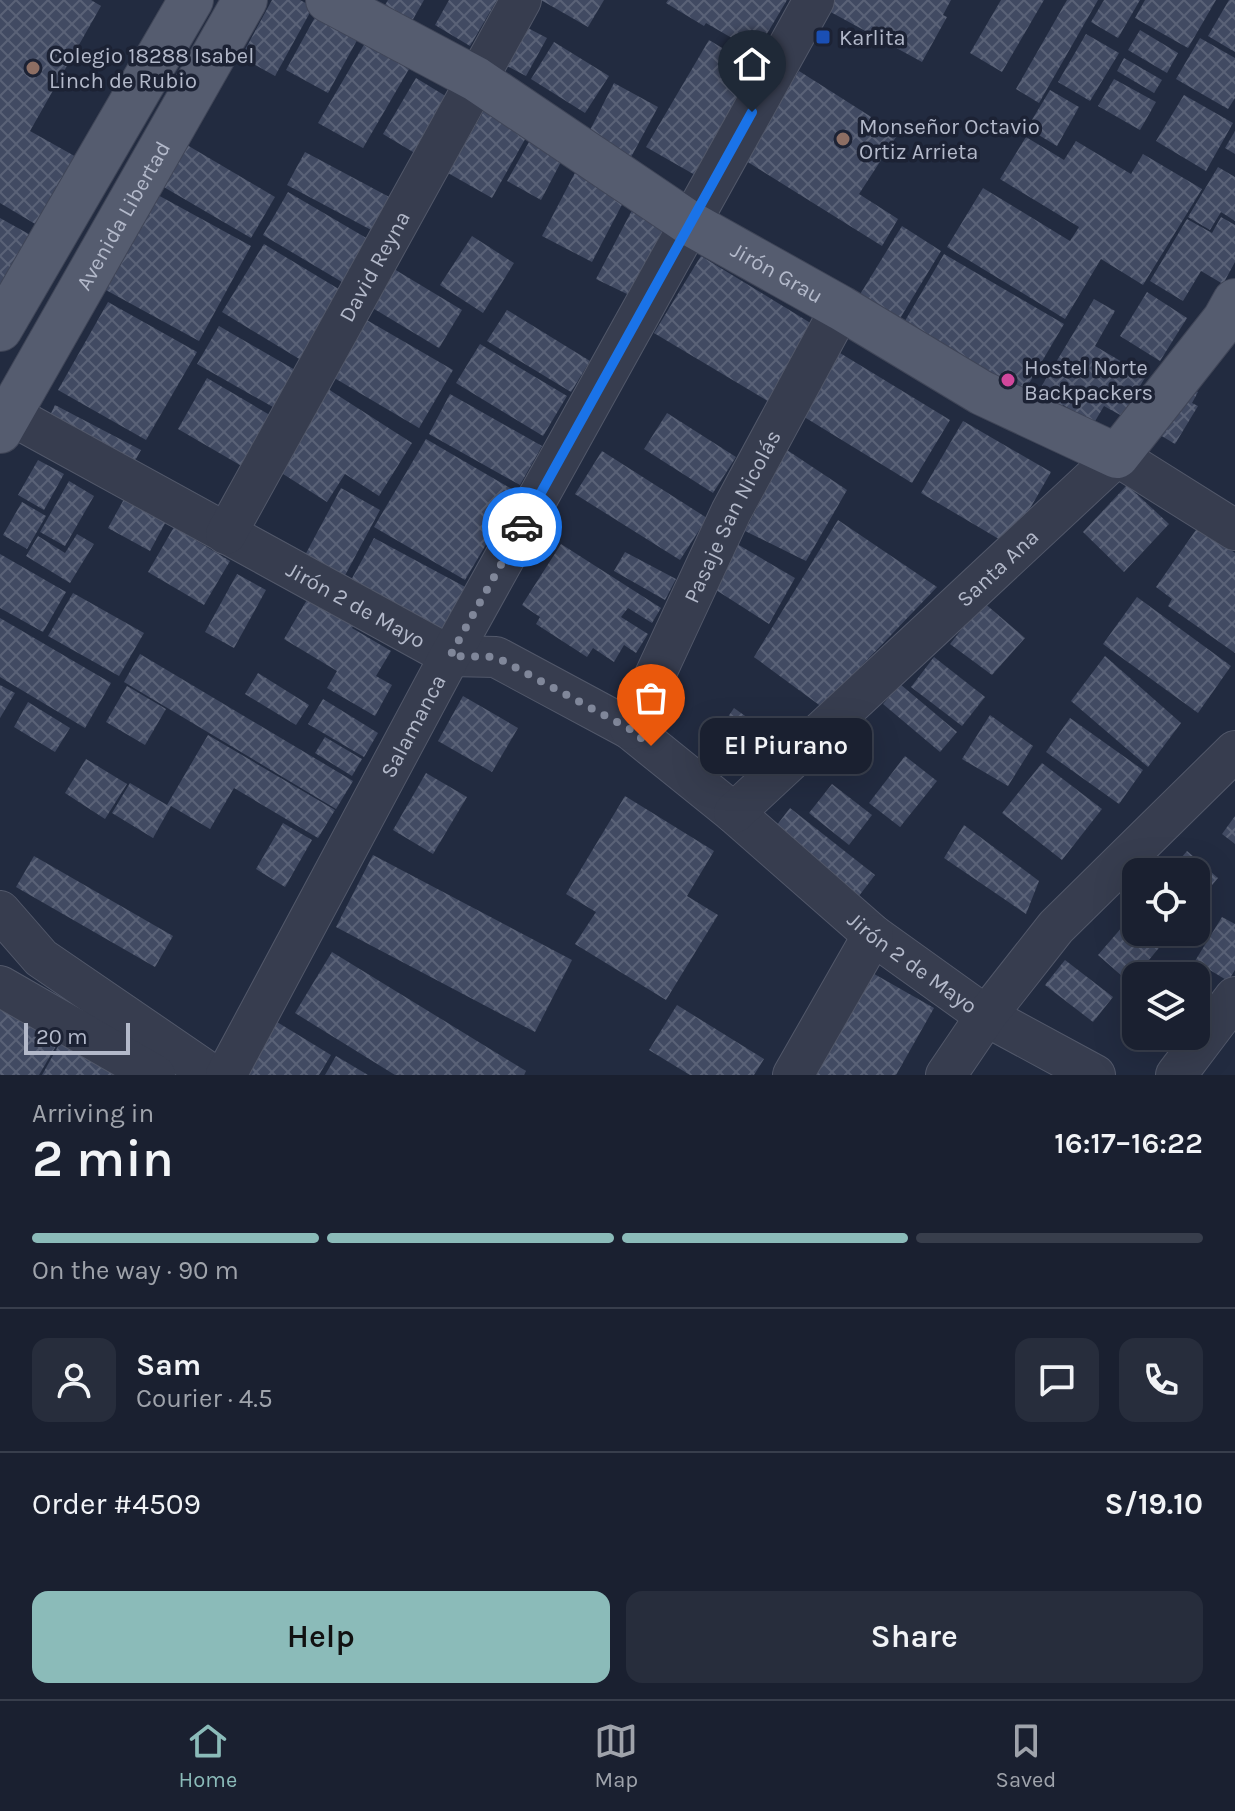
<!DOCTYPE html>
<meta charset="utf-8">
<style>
body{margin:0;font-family:Karla,sans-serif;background:#272d3c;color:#f1f3f6;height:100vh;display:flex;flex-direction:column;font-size:30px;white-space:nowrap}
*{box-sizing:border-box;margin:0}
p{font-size:26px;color:#9fa3ab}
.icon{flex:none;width:44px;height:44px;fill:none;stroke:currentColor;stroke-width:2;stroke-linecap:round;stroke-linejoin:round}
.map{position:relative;height:1075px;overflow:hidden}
.sheet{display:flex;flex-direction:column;background:#1a2030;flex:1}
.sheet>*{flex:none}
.controls{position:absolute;left:1122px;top:858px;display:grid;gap:16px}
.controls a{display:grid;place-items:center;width:88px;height:88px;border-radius:16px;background:#1a2030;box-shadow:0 8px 32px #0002,0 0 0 2px #383e4c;font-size:40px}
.scale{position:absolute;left:24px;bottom:20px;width:106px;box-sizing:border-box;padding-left:8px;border:4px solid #b3b9ca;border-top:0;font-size:22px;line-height:28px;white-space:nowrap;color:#b3b9ca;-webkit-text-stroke:6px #1c2234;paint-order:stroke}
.pin{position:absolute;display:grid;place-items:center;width:68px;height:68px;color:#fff;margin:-82px -34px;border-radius:50% 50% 50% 0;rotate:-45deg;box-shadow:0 0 8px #0007}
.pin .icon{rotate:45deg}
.courier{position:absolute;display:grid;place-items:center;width:80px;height:80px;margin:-40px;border:6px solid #1a73e8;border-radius:50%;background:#fff;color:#222;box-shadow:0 2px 10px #0007}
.bubble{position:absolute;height:56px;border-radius:16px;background:#1a2030;box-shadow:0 8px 32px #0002,0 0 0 2px #383e4c;font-size:26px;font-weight:600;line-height:56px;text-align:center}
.summary em{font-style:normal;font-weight:600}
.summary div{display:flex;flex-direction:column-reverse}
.summary{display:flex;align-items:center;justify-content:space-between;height:136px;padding:0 32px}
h1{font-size:52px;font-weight:600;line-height:60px}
.bar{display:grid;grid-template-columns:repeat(4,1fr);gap:12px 8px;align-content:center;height:96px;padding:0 32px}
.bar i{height:10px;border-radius:6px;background:#383e4c}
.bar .current{background:#8bbbb9}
.bar p{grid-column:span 4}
.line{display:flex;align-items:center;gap:20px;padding:0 32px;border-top:2px solid #383e4c}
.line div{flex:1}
.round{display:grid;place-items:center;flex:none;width:84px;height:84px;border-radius:16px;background:#272d3c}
.action{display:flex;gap:16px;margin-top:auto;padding:16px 32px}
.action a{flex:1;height:92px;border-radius:16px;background:#8bbbb9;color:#111;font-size:32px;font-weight:600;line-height:92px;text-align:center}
.action a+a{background:#272d3c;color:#f1f3f6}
.tab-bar{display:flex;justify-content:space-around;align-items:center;height:112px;border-top:2px solid #383e4c;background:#1a2030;font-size:22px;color:#9fa3ab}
.tab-bar a{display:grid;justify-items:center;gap:4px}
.tab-bar .current{color:#8bbbb9}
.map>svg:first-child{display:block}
.building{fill:url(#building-cross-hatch)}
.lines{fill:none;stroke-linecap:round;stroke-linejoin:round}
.minor-casing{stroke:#52586a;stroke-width:42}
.major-casing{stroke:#404658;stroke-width:46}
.minor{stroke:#373d4f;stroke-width:40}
.major{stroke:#555c6f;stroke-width:44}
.done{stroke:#80879a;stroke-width:8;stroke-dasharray:0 14.4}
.route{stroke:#1a73e8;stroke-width:10}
.transit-dot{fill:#1a4fb4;stroke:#1c2234;stroke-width:3}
.education-dot{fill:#8d6e63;stroke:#1c2234;stroke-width:3}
.hotel-dot{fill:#d1479c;stroke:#1c2234;stroke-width:3}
.labels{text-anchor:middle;stroke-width:7;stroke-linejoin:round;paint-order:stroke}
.poi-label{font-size:22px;fill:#b3b9ca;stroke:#1c2234;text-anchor:start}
.street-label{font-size:22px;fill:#b3b9ca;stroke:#1c2234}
</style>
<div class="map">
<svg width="1235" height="1075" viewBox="0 0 1235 1075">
<defs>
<pattern id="building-cross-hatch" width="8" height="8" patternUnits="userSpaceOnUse" patternTransform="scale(2)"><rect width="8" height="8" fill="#414a62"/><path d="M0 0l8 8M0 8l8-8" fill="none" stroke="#5a6277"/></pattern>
</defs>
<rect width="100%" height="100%" fill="#222b40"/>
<g class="building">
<path d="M0,0H91L101,6L30,131L87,163L47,231L0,203Z"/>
<path d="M272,0H300L313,7L275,76L241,57Z"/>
<path d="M388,0H424L408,28L381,12Z"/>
<path d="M449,0H497L470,46L435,25Z"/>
<path d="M541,0H604L588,27Z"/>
<path d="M668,0H787L756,52L706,23L704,26L666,3Z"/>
<path d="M833,0H951L943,15L947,17L922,62L827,10Z"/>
<path d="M1001,0H1044L1002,72L970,53Z"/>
<path d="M1067,0H1098L1039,103L1016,89Z"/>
<path d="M1104,0H1140L1118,38L1091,22Z"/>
<path d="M1145,0H1216L1188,48L1135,18Z"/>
<path d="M1229,0H1235V52L1208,36Z"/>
<path d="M319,10L361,33L328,93L286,70Z"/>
<path d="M524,26L547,38L526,76L503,64Z"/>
<path d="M1140,30L1178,53L1167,73L1128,50Z"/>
<path d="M1086,34L1119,53L1090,101L1058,82Z"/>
<path d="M1200,38L1235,58V98L1228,109L1176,79Z"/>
<path d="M709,40L757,69L695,175L646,147Z"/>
<path d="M554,42L609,76L585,113L531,79Z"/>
<path d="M365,43L409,69L363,148L318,123Z"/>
<path d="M1124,58L1162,80L1154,93L1117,71Z"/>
<path d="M799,71L898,134L859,194L898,219L882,246L743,159Z"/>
<path d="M416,78L457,103L423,158L383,134Z"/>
<path d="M1114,79L1156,102L1140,130L1098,106Z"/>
<path d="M614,83L658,107L630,159L587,136Z"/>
<path d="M1050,90L1079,107L1057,146L1027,128Z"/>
<path d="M1184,95L1233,123L1206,171L1156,141Z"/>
<path d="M485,109L528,134L492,198L448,173Z"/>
<path d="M1235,131V154L1225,148Z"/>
<path d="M1026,137L1064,160L1076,141L1131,174L1143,154L1202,189L1143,285L1101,259L1065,319L947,247L983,188L1070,241L1079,227L1000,179Z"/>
<path d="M529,142L562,160L541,200L507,181Z"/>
<path d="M187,145L275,197L251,238L162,186Z"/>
<path d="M305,152L393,199L375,232L287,185Z"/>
<path d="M1218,167L1235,177V221L1221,212L1210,230L1188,217Z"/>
<path d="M577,169L627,195L592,262L542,236Z"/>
<path d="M288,192L368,239L342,282L263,235Z"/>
<path d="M156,194L251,246L199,341L104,289Z"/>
<path d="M639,197L671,214L629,295L596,279Z"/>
<path d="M1221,217L1235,225V262L1223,284L1201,271L1183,301L1150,281L1187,219L1212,233Z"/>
<path d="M0,218L43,242L0,291Z"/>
<path d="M902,226L941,251L896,325L856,301Z"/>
<path d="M472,236L514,263L483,313L440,285Z"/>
<path d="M264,244L342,291L301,360L222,312Z"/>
<path d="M944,254L1064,324L1021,397L902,326Z"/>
<path d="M701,256L817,327L771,403L654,333Z"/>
<path d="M394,269L462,310L439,348L371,307Z"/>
<path d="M1147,292L1187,318L1160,361L1120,336Z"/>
<path d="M1094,299L1115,311L1095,346L1146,376L1122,416L1104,406L1094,423L1063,405L1056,416L1032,402Z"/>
<path d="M108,302L197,352L146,440L58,390Z"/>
<path d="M507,310L590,361L571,392L487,341Z"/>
<path d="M365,319L453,370L419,428L331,376Z"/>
<path d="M219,326L302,374L280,411L197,364Z"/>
<path d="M480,344L567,396L543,436L456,383Z"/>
<path d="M840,353L950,420L912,483L801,415Z"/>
<path d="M207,378L280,421L252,472L178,429Z"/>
<path d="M1184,384L1198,392L1192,403L1198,406L1175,444L1155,432Z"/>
<path d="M328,389L412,443L379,496L345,474L327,502L280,472Z"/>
<path d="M450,394L542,446L520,485L429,434Z"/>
<path d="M55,405L141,450L127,475L43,430Z"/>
<path d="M667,413L736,457L713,493L644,449Z"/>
<path d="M963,421L1051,472L1009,545L921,493Z"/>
<path d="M426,439L517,492L465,580L374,527Z"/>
<path d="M787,450L847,490L806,561L745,531Z"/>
<path d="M602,451L707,518L680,560L575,494Z"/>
<path d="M38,460L64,474L44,510L18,495Z"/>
<path d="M69,481L94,496L65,546L40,532Z"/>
<path d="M1127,485L1169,524L1124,572L1083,532Z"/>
<path d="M341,488L380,510L342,581L303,559Z"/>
<path d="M128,492L170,514L150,551L108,528Z"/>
<path d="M22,502L46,516L27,549L3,535Z"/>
<path d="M838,520L937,587L822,707L754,657Z"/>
<path d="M174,527L230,561L204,605L148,572Z"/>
<path d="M1198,527L1235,553V653L1168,606L1172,599L1156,587Z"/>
<path d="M77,534L94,544L70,583L26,556L38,536L65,553Z"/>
<path d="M374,538L469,589L445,633L350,582Z"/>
<path d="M561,544L661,608L652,623L628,608L621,617L648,634L636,653L624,645L614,662L593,648L587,657L536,624L540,617L522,605Z"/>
<path d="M737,544L795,578L769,624L716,590Z"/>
<path d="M625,552L676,579L665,600L614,571Z"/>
<path d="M0,554L66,592L43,632L0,608Z"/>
<path d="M237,574L266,590L234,648L205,632Z"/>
<path d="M73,593L144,633L119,676L48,636Z"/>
<path d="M311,593L357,620L352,628L391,651L376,676L392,685L375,716L327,688L337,671L284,639Z"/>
<path d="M1137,597L1231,666L1198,713L1103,644Z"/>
<path d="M983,602L1025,638L992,675L950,644Z"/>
<path d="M0,618L111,683L85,728L0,677Z"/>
<path d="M140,654L353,781L336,809L124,682Z"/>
<path d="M1105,656L1181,723L1148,767L1071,701Z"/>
<path d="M934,657L985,697L962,726L911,687Z"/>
<path d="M258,673L309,705L296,725L245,694Z"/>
<path d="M900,684L957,732L940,752L883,704Z"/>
<path d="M0,685L15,693L0,718Z"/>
<path d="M127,686L166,709L145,745L106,722Z"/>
<path d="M463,696L518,728L492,772L438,741Z"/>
<path d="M323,699L378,733L364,757L308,724Z"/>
<path d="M28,702L70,728L55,752L14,727Z"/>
<path d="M734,708L769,733L744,770L709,745Z"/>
<path d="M990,715L1033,746L1008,786L962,759Z"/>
<path d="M1070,718L1143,770L1119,804L1046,752Z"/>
<path d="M208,735L335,810L318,838L234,788L210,829L171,806L153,838L112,813L130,783L167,805Z"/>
<path d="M325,737L362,759L352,776L315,753Z"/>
<path d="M905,756L937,781L900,827L869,803Z"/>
<path d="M86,759L127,784L105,819L65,793Z"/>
<path d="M1042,763L1102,809L1062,860L1002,813Z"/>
<path d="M426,773L467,797L433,854L393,830Z"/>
<path d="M832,784L872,815L849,845L809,813Z"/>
<path d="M625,796L714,851L687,896L718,915L666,1000L575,944L596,912L566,894Z"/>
<path d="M790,808L875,875L852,905L767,838Z"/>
<path d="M1235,816V844L1222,834Z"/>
<path d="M283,823L312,840L285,887L256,869Z"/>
<path d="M964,825L1039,881L1026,914L944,858Z"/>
<path d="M1187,851L1218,878L1196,904V872H1169Z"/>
<path d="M373,855L572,960L535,1032L336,927Z"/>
<path d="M34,856L173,936L155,967L16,887Z"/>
<path d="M1136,911V932H1172L1130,983L1098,955Z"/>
<path d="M1222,917L1235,924V970L1228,981L1195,961Z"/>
<path d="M332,952L526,1071L524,1075H395L295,1013Z"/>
<path d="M1065,960L1113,997L1093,1022L1045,985Z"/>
<path d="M869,971L934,1008L896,1075H809Z"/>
<path d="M1196,989L1211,999L1196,1022Z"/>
<path d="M0,1005L59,1041L39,1075H0Z"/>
<path d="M677,1005L764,1059L754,1075H690L649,1050Z"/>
<path d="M277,1022L331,1055L319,1075H245Z"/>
<path d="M1158,1036H1187L1178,1049Z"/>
<path d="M61,1041L123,1075H42Z"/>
<path d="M336,1056L368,1075H325Z"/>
</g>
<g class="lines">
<defs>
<g id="minor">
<path id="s1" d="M9,414L450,656L496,657L630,729L734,813L873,935L986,1016L1095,1075"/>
<path id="s2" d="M226,534L521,0"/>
<path id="s3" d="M630,729L731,512L841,308"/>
<path id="s4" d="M734,813L1117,456L1235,530"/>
<path d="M0,911L41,958L212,1075"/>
<path d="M0,986L155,1075"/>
<path id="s5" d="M226,1075L450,656L814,0"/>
<path d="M793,1075L873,935"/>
<path d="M946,1075L986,1016L1056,927L1235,751"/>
<path d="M1176,1075L1235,997"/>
</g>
<g id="major">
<path id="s6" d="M328,0L476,79L691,224L841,308L982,393L1117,456L1225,319L1235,301"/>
<path d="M0,329L191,0"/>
<path id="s7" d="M0,431L245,0"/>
</g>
</defs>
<use href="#minor" class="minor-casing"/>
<use href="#major" class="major-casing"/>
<use href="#minor" class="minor"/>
<use href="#major" class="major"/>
</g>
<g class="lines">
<path class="done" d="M522,527L450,656L496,657L630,729L651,746"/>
<path class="route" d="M522,527L752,112"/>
</g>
<rect class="transit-dot" x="815" y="29" width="16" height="16" rx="4"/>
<g class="education-dot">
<circle cx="33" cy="68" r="8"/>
<circle cx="843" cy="139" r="8"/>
</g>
<circle class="hotel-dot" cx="1008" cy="380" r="8"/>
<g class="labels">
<g class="poi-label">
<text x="839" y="45">Karlita</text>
<text x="49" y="63">Colegio 18288 Isabel<tspan x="49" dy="25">Linch de Rubio</tspan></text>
<text x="859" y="134">Monseñor Octavio<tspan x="859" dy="25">Ortiz Arrieta</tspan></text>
<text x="1024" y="375">Hostel Norte<tspan x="1024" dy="25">Backpackers</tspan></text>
</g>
<g class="street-label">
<text dy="8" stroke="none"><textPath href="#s7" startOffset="248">Avenida Libertad</textPath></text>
<text dy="8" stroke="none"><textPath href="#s2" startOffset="306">David Reyna</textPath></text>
<text dy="8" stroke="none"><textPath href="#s6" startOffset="526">Jirón Grau</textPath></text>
<text dy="8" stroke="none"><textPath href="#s3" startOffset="236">Pasaje San Nicolás</textPath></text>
<text dy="8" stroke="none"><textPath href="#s4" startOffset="360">Santa Ana</textPath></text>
<text dy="8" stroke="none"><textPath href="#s1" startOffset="396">Jirón 2 de Mayo</textPath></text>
<text dy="8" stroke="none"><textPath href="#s5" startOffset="396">Salamanca</textPath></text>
<text dy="8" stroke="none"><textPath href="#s1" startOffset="1068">Jirón 2 de Mayo</textPath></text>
</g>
</g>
</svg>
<div class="controls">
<a><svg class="icon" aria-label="locate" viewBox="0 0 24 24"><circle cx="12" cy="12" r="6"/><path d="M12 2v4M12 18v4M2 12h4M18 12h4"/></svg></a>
<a><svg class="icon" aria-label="layers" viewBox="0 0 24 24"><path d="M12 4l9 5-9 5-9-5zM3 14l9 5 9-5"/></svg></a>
</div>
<div class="scale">20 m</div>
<div class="pin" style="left:651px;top:746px;background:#ea580c"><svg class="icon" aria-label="bag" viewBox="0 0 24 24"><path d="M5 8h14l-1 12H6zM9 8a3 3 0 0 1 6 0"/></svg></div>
<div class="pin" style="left:752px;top:112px;background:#1f2937"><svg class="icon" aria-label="home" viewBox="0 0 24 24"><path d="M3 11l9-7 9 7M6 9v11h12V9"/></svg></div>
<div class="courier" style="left:522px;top:527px"><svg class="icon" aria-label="car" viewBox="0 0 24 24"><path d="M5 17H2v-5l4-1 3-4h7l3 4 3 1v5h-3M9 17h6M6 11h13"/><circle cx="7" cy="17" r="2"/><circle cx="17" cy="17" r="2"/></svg></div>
<div class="bubble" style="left:700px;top:718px;width:172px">El Piurano</div>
</div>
<section class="sheet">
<div class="summary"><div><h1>2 min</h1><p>Arriving in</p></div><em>16:17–16:22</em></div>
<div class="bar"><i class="current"></i><i class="current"></i><i class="current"></i><i></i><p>On the way · 90 m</p></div>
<div class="line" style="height:144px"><a class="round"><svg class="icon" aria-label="person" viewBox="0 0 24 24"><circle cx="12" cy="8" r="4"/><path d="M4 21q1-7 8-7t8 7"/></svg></a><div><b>Sam</b><p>Courier · 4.5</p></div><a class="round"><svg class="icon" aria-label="chat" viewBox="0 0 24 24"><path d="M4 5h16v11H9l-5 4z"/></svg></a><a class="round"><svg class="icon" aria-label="phone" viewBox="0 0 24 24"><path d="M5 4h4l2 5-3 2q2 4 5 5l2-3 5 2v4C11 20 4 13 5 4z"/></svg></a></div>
<div class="line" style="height:104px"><div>Order #4509</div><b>S/19.10</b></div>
<div class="action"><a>Help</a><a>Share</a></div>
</section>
<nav class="tab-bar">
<a class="current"><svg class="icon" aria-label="home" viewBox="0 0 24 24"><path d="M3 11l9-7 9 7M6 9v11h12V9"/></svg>Home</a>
<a><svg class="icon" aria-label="map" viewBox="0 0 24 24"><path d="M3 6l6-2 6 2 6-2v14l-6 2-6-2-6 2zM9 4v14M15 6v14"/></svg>Map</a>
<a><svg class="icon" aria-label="saved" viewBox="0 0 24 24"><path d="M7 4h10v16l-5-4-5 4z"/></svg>Saved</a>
</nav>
